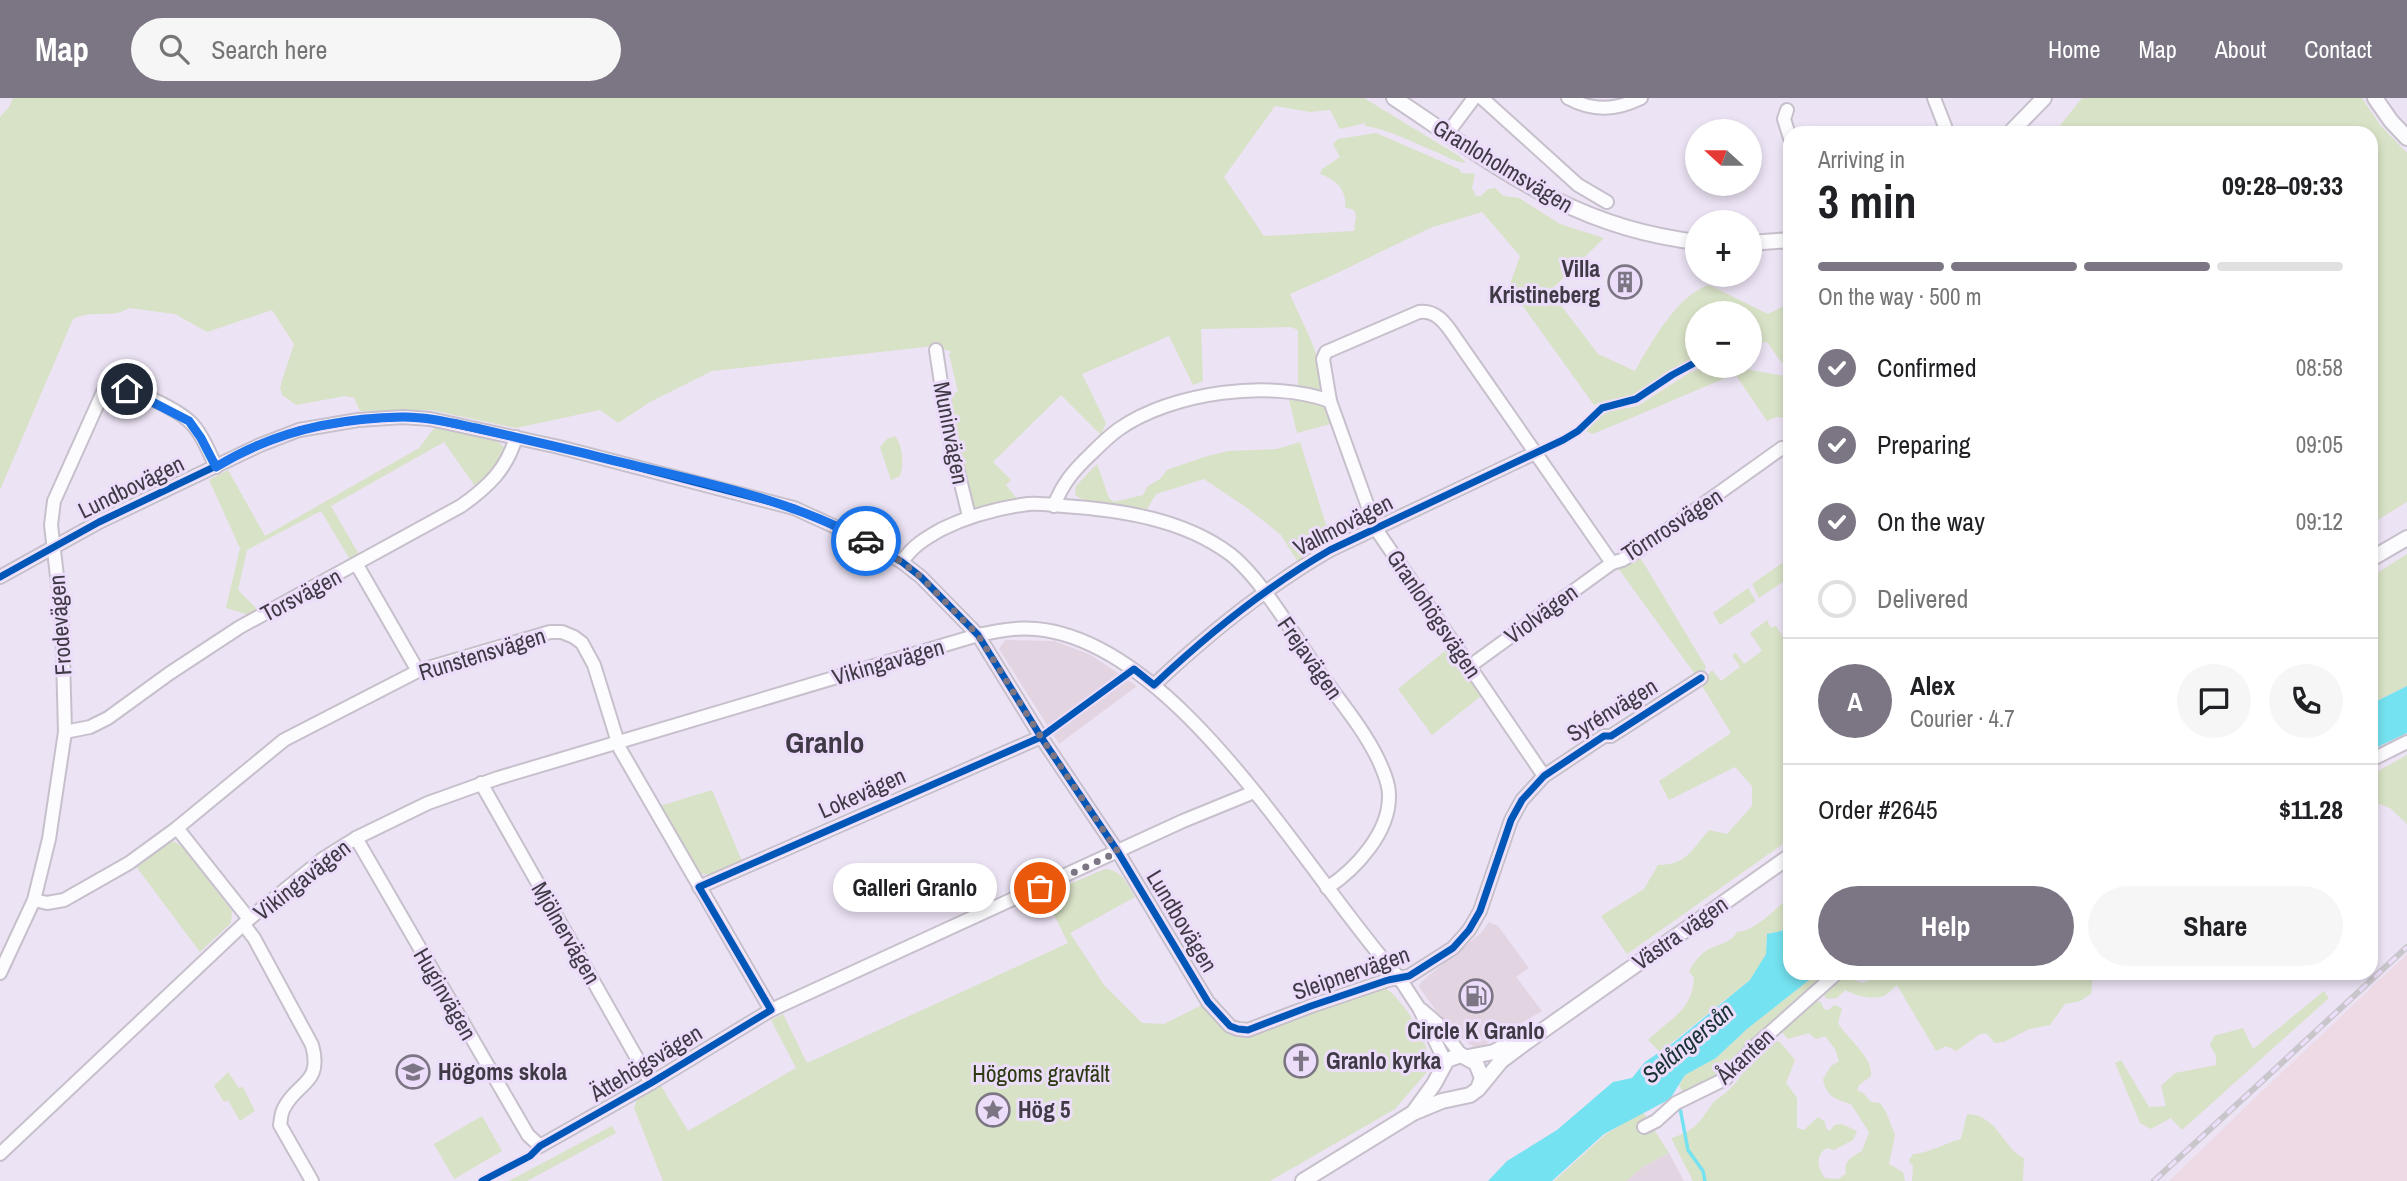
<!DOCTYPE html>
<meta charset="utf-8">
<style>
body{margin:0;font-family:"Archivo Narrow",sans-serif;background:#f6f6f6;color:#202124;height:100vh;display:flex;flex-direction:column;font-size:26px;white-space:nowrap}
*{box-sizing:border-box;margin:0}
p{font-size:23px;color:#757577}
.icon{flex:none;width:38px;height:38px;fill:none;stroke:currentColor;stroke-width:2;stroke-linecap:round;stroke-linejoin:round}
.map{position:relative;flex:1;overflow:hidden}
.panel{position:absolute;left:1783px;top:28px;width:595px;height:854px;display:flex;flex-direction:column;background:#fff;border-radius:21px;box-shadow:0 4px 10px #0003}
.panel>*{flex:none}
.needle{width:46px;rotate:291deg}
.buttons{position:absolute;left:1685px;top:21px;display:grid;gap:14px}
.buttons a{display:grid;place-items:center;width:77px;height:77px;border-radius:50%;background:#fff;box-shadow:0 4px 10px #0003;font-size:35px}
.pin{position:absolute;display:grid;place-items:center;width:60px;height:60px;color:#fff;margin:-30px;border:4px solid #fff;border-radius:50%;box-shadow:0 2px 7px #0007}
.courier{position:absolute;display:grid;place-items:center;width:70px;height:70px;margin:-35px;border:5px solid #1a73e8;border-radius:50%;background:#fff;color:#222;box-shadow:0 2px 9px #0007}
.bubble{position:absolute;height:49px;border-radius:24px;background:#fff;box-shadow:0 4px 10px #0003;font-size:23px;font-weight:800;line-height:49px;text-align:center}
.headline em{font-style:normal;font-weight:800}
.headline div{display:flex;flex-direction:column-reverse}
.headline{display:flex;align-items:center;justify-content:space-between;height:119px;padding:0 35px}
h1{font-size:46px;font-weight:800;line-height:52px}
.bar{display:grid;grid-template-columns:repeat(4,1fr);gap:10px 7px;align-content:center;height:84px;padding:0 35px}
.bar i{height:9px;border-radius:5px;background:#e0e0e0}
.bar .active{background:#7c7583}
.bar p{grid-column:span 4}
.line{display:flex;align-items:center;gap:18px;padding:0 35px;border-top:2px solid #e0e0e0}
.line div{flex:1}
.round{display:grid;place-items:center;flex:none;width:74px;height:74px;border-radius:37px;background:#f6f6f6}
ol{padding:0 35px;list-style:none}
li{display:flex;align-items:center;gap:21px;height:77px}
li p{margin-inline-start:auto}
li .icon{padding:7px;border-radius:50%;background:#7c7583;color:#fff;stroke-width:4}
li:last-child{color:#757577}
li i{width:38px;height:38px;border:4px solid #e0e0e0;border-radius:50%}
.primary-button{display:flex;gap:14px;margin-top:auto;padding:14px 35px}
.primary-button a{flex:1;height:80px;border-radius:42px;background:#7c7583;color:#fff;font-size:28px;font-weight:800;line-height:80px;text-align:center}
.primary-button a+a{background:#f6f6f6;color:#202124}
header{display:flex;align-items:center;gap:42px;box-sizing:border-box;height:98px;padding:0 35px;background:#7c7583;color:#fff}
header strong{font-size:33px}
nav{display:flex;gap:38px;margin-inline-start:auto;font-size:24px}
.search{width:490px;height:63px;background:#f6f6f6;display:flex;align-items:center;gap:18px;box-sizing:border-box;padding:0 24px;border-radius:38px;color:#757577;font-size:26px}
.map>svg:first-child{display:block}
.commercial{fill:#e3d4e2}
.industrial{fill:#eddae4}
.green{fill:#d8e2c6}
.water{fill:#74e2f0}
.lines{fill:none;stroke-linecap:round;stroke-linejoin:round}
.stream{stroke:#74e2f0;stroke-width:3.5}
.minor-casing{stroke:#c7c0cc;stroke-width:16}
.tertiary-casing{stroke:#c7c0cc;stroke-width:18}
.minor{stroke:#fcfbfd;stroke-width:12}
.tertiary{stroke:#fcfbfd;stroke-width:14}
.rail-casing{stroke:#c9c6cb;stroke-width:6}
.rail{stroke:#ecddfa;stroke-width:3.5;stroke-dasharray:10;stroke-linecap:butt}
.cycleway-casing{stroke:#ecddfa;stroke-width:11}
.cycleway{stroke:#0057b8;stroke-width:7}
.done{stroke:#7c7583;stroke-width:7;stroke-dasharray:0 12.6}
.route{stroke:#1a73e8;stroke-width:9}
.labels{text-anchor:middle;stroke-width:6;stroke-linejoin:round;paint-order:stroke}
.street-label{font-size:23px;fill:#403a46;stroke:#ecddfa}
.poi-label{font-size:23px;font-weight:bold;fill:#403a46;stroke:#ecddfa;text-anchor:start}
.park-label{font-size:23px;fill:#2c3911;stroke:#ecddfa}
.water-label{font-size:24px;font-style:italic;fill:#183234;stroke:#ecddfa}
.district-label{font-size:30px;font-weight:bold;fill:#403a46;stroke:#ecddfa}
</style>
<header>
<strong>Map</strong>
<div class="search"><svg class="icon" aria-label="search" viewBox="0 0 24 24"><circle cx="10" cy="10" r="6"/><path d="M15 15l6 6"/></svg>Search here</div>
<nav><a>Home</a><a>Map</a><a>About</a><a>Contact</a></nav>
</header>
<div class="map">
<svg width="2407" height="1083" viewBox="0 0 2407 1083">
<rect width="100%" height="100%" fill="#ece3f4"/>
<g class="commercial">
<path d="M1005,542L1054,543L1091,557L1137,588L1059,646L999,551Z"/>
<path d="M1489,824L1498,828L1529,870L1516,879L1542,913L1483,948L1475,950L1450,932L1419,889L1421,884L1482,834Z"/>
<path d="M1669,1055L1684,1083H1626L1644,1068Z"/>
</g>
<path class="industrial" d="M2407,856V1083H2169L2258,997Z"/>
<g class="green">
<path d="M13,0H1364L1459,58L1466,65C1453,64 1445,57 1434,53C1412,44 1388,31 1365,28L1366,25L1340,31L1330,12L1310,14L1275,8L1224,79L1264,138L1354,133L1356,118L1354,112L1345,109C1347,91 1335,81 1320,76L1322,71L1340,59L1333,46L1338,41L1376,35L1459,71L1461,75L1475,76L1472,90L1476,98H1481L1488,91L1495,90L1503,98L1519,100L1560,126L1604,140L1550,193L1598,256L1635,273C1650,246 1678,196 1709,187L1768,216L1790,205V267L1782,265L1767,244L1759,245L1750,253V215H1698L1697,258C1676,270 1658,285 1636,296C1623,303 1608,299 1594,307L1509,189L1520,158L1482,114L1430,130L1329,179L1290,196C1298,217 1329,271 1321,291L1298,290V232L1291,229L1201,231L1203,283L1193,287L1169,238L1082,276L1106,325L1101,337L1061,297L993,364L1011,382L1006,387L1018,402L979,411L973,408L955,347L948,296L958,294L949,256L952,254L934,248L712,273L650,304L618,325L600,312L516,330L431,312L360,313L354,300L345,298L296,307L282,297L280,289L294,246L272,212L207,234L175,216L129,210C112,221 93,211 73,221L0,392V19L9,9Z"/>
<path d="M2082,0H2362L2380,27L2407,55V404L2371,426V35H2054Z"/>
<path d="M1706,268H1728L1790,279V320L1776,319L1767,323L1735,276L1593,336L1586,333L1602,317L1611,313L1638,308L1689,275Z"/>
<path d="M1289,302C1313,304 1323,301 1334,325L1297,335Z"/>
<path d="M435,329L497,343L505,350L504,360L477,391L444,344L331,408L361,460L352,465L321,413L247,452L238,492L261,515L252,518L226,510L240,450L209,382L228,372L265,438L419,350Z"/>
<path d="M895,338C903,348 904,366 900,378L891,382L880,349L887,341Z"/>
<path d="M1300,344L1332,446L1298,464L1281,437L1250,412L1204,381L1156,396L1147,411C1129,408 1088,408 1075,397L1076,388L1097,366L1109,400L1114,404L1143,397L1148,388L1160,381L1167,372L1204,359L1228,353L1277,351Z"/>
<path d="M2407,456V588L2371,606V479Z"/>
<path d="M1640,459L1706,569L1704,574L1697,579L1618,470Z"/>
<path d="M1788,461L1790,465V479L1759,500L1752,486Z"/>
<path d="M1748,490L1756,503L1720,527L1713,515Z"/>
<path d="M1767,522L1771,530L1776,528L1783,539L1790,534V741L1627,856L1601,818L1644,791L1658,767C1687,767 1692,751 1709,732L1727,736L1752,708V688L1735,669L1669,702L1659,683L1731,635L1701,586L1712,572L1721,583L1740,569L1732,557L1736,555L1744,566L1762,553L1750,535Z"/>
<path d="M1450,549L1482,597L1432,637L1398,591Z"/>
<path d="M2407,657V726L2390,710L2371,703V677Z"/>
<path d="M712,692L742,763L708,777L699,775L660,708Z"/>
<path d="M173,743L183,749L232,813L231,825L200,854L135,767Z"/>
<path d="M1105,771C1122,772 1127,786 1135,799L1070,835L1104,887L1142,925L1164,926L1204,906L1226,933L1237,938L1382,888C1401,897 1438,954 1427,974L1395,1011L1270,1083H663L634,1010L638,999L660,986L688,1033L796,970L771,922L783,916L807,965L1068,845L1044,797Z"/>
<path d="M1790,797V831L1767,836L1766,856L1751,881L1660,954L1648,942C1669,921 1693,912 1694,880L1689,873C1693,866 1697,860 1703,855C1714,846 1730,847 1737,834C1755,833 1777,811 1790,797Z"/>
<path d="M1818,875H1827L1718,980L1683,994L1679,988L1685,977L1716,960L1747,931Z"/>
<path d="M1843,875H1847L1852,881L1862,885L1876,880L1878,875H2011L2012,878L2019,875H2093L2091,896L2080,903L2065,906L2050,927L2029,931L2004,944L1995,945L1986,935L1980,936L1956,953L1946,948L1936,953L1897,887C1892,890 1889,896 1884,898C1872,902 1856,898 1845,892L1837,900L1827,901L1821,894Z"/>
<path d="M2324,893L2329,900L2182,1032L2171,1020L2151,1031L2140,1025L2115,965L2121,962L2149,1009L2166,1008L2161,988L2175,975L2216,967V958L2210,947L2214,938L2243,930L2253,951Z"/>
<path d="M1812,903L1821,904L1824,911L1828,912L1834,907L1842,910L1838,925C1847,941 1873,958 1871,978L1859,987L1857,992L1864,996L1871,1004L1880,1005L1886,1014L1895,1037L1889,1066L1903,1074L1905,1083H1908H1693L1671,1040C1695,1033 1699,1025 1712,1006C1717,1000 1724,997 1729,992C1745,976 1753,955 1769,939L1780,944L1795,962L1786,985L1797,1000V1030L1804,1032L1818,1019L1825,1024L1826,1030L1830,1033L1834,1027L1842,1026L1857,1033L1853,1042L1834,1052L1827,1050C1814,1058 1818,1070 1825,1080L1838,1081L1846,1076C1843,1063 1851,1059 1862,1053L1869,1034L1851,1006C1836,1002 1826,998 1823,981L1831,968L1839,963L1835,951L1825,938L1816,941L1809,935L1788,941L1781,933Z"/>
<path d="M228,974L239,990L243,989L255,1013L240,1023L228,1002L224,1004L214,988Z"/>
<path d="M1643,1014L1669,1055L1644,1068L1626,1083H1554L1606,1036Z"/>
<path d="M1967,1016C1997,1016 2005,1053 2024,1060L2023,1083H1912L1913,1068L1909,1063L1913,1056C1931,1055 1944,1045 1961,1041Z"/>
<path d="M482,1018L502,1053L454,1081L434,1046Z"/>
<path d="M612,1028L616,1035L527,1083H509Z"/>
</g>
<g class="water">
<path d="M2407,588V635L2371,652V606Z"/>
<path d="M1790,831V875H1818L1747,931L1716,960L1685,977L1670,1001L1604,1036L1552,1083H1488L1507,1063L1557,1032L1613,984L1632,980L1645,964L1673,945L1750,882L1766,856L1767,836Z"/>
</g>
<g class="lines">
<path class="stream" d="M1680,1010L1688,1052L1703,1073L1705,1083"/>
<defs>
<g id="minor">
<path d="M1482,0L1578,87L1607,104"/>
<path d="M1568,0C1594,14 1616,12 1641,0"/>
<path d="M1934,0L1946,31"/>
<path d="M1787,12L1784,21L1790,40"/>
<path d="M1447,36L1474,0"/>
<path d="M936,252L949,337L969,418"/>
<path d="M1054,408C1062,386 1074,372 1091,356C1100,347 1109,338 1119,331C1172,294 1270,281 1330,303"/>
<path d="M902,464C912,448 926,440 942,431C969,418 998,410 1028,406C1039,405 1053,407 1064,408C1121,412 1183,421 1230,456C1261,480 1296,540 1319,574C1339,602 1363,630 1378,661C1383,672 1389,685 1389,697C1390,734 1356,771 1327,790"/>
<path d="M357,467L418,573"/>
<path d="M0,479L99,424L260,347L299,332L358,322L403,319L430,321L559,349L794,410L862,441L902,464L921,479L978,537L1041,639L1118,754L1208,904L1230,928L1238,931L1248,932L1311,908L1388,882L1409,878L1453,850L1469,832L1480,813L1511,722L1522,702L1544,678L1604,638H1611L1701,580"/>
<path d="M1470,568L1612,465L1622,462L1639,452L1782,350"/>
<path d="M1154,587C1208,536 1266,489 1330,452L1535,355"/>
<path d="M65,634L90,629L108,620L170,575L240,529L461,408C488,389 507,371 516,339"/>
<path d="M2371,662L2407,644"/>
<path d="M1544,678L1376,431L1330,303L1323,261L1326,254L1419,214C1439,211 1449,231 1459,245L1612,465"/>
<path d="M481,685L651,985"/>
<path d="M177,730L249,821"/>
<path d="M356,740L528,1037L540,1048L651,985L771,912L1183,723L1254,694"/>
<path d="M699,789L1041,639"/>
<path d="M34,802L47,805L64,802L129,765L177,730L284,642L418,573L550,534H562L574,539L582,545L594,567L620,651L771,912"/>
<path d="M244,827L254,840L312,947C323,986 297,984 284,1010C281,1015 281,1021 280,1027L312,1083"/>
<path d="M0,875L34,802L49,741L65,634L62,521L51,427L54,403L108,283C134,294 166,304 188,322C201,333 209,354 216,369"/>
<path d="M1422,912L1438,926L1461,957"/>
<path d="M1644,1029L1656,1023L1676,1005L1725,981L1755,948L1837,875"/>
<path d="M0,1056L249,821L324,760L356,740L428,705L498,680L978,537C998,533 1017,529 1036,531C1180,544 1309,781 1400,881L1419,910L1442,957L1443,967"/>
</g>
<g id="tertiary">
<path d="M1394,0C1495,67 1572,130 1698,144"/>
<path d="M2375,0L2391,23L2407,40"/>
<path d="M2010,35L2044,0"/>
<path d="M1750,145L1790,142"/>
<path d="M2371,461L2407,440"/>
<path d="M1468,959L1494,954L1522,939"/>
<path d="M1478,991L1501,963L1525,945L1790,758"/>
<path d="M1303,1083L1413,1015L1442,1003L1470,997L1478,991L1482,980L1476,965L1461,957L1447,962L1434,986L1413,1015"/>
</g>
</defs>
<use href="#minor" class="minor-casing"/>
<use href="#tertiary" class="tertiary-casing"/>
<use href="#minor" class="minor"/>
<use href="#tertiary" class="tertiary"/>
<defs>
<path id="rail" d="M2154,1083L2407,849"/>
</defs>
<use href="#rail" class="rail-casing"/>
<use href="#rail" class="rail"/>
<defs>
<g id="cycleway">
<path d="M0,479L99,424L260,347L299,332L358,322L403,319L430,321L559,349L794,410L862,441L902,464L921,479L978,537L1041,639L1118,754L1208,904L1230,928L1238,931L1248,932L1311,908L1388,882L1409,878L1453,850L1469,832L1480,813L1511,722L1522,702L1544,678L1604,638H1611L1701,580"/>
<path d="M482,1083L530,1058L540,1048L651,985L771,912L699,789L1041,639L1134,571L1154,587C1208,536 1266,489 1330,452L1563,342L1578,333L1602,310L1636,301L1672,277L1698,263"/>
</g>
</defs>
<use href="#cycleway" class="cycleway-casing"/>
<use href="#cycleway" class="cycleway"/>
</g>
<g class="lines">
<path class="done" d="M866,443L902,464L921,479L978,537L1041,639L1118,754L1040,790"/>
<path class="route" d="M127,291L189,323L201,340L216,369C272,334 338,320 403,319C428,319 452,325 476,330C510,338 545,346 579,354C673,378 781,396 866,443"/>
</g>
<defs>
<symbol id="building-ring" viewBox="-11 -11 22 22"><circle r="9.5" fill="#ecddfa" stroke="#7c7583" stroke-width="1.5"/><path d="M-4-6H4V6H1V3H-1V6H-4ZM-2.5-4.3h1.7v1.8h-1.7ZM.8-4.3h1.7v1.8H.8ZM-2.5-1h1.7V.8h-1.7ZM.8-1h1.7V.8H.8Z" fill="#7c7583"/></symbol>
<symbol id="fuel-ring" viewBox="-11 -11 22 22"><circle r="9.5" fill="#ecddfa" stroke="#7c7583" stroke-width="1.5"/><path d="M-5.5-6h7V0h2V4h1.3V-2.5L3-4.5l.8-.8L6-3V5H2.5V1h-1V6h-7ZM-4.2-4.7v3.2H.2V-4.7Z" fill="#7c7583"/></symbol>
<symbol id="church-ring" viewBox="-11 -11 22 22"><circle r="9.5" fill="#ecddfa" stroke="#7c7583" stroke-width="1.5"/><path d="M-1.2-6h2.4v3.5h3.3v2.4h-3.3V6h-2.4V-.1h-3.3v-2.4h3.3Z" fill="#7c7583"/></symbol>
<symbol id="school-ring" viewBox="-11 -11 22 22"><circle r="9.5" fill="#ecddfa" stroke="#7c7583" stroke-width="1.5"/><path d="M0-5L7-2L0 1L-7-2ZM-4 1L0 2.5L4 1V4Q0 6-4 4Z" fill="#7c7583"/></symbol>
<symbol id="sight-ring" viewBox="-11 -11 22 22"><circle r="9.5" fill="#ecddfa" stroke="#7c7583" stroke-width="1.5"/><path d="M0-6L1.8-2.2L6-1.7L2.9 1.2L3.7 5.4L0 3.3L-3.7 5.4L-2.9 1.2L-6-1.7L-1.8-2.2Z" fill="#7c7583"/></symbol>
</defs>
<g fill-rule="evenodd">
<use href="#building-ring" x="1606" y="165" width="38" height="38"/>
<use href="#fuel-ring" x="1457" y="879" width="38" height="38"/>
<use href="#church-ring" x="1282" y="944" width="38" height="38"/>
<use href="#school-ring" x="394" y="955" width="38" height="38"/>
<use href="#sight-ring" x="974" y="993" width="38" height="38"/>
</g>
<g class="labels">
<g class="street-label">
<text transform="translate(1503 68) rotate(31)" y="8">Granloholmsvägen</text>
<text transform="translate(951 335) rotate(79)" y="8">Muninvägen</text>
<text transform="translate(131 389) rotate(-26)" y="8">Lundbovägen</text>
<text transform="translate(1343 427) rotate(-27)" y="8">Vallmovägen</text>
<text transform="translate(1672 427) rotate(-33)" y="8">Törnrosvägen</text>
<text transform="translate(301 497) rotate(-28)" y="8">Torsvägen</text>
<text transform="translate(1434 516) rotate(56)" y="8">Granlohögsvägen</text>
<text transform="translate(1541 516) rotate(-36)" y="8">Violvägen</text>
<text transform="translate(60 527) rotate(-94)" y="8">Frodevägen</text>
<text transform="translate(482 556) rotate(-17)" y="8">Runstensvägen</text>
<text transform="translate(1310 560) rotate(55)" y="8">Frejavägen</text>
<text transform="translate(888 564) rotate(-16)" y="8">Vikingavägen</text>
<text transform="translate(1612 612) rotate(-31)" y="8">Syrénvägen</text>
<text transform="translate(862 695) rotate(-24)" y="8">Lokevägen</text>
<text transform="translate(302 782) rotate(-38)" y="8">Vikingavägen</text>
<text transform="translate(1182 823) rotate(59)" y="8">Lundbovägen</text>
<text transform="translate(566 835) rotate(60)" y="8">Mjölnervägen</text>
<text transform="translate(1680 835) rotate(-35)" y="8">Västra vägen</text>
<text transform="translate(1351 875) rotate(-19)" y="8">Sleipnervägen</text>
<text transform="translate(445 896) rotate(60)" y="8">Huginvägen</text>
<text transform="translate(1745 958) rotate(-43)" y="8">Åkanten</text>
<text transform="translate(646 965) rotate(-31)" y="8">Ättehögsvägen</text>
</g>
<g class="poi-label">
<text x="1600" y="179" text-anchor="end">Villa<tspan x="1600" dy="26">Kristineberg</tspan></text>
<text x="1476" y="941" text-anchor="middle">Circle K Granlo</text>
<text x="1326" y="971">Granlo kyrka</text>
<text x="438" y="982">Högoms skola</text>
<text x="1018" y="1020">Hög 5</text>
</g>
<g class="park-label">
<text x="1041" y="984">Högoms gravfält</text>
</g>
<g class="water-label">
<text transform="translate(1688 945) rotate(-40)" y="8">Selångersån</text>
</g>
<g class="district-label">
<text x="825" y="655">Granlo</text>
</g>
</g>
</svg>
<div class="buttons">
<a><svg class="needle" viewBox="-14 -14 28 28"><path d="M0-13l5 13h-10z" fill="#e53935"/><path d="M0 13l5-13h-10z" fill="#757577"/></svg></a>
<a>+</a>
<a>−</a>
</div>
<div class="pin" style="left:1040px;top:790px;background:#ea580c"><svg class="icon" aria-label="bag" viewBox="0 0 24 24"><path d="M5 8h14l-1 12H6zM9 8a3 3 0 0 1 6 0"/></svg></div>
<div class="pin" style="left:127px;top:291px;background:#1f2937"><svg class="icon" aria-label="home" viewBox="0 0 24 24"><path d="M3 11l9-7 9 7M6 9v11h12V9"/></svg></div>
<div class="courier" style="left:866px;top:443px"><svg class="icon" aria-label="car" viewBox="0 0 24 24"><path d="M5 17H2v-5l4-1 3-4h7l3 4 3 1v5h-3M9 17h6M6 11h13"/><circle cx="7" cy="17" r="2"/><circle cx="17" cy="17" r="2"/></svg></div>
<div class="bubble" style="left:833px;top:765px;width:164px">Galleri Granlo</div>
<section class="panel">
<div class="headline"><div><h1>3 min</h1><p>Arriving in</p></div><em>09:28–09:33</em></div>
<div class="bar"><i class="active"></i><i class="active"></i><i class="active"></i><i></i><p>On the way · 500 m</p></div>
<ol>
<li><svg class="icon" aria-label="check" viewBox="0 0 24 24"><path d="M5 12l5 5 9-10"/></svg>Confirmed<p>08:58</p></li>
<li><svg class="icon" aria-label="check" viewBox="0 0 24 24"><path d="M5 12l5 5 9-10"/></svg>Preparing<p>09:05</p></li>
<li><svg class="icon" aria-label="check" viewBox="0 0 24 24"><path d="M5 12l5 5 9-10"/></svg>On the way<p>09:12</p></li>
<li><i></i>Delivered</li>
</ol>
<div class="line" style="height:126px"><b class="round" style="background:#7c7583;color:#fff">A</b><div><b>Alex</b><p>Courier · 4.7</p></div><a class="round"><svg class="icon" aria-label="chat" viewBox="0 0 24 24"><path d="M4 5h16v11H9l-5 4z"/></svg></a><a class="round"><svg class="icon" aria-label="phone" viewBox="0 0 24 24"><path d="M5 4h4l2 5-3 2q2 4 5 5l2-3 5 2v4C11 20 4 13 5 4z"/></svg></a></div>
<div class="line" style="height:91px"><div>Order #2645</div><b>$11.28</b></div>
<div class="primary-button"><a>Help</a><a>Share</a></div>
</section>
</div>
